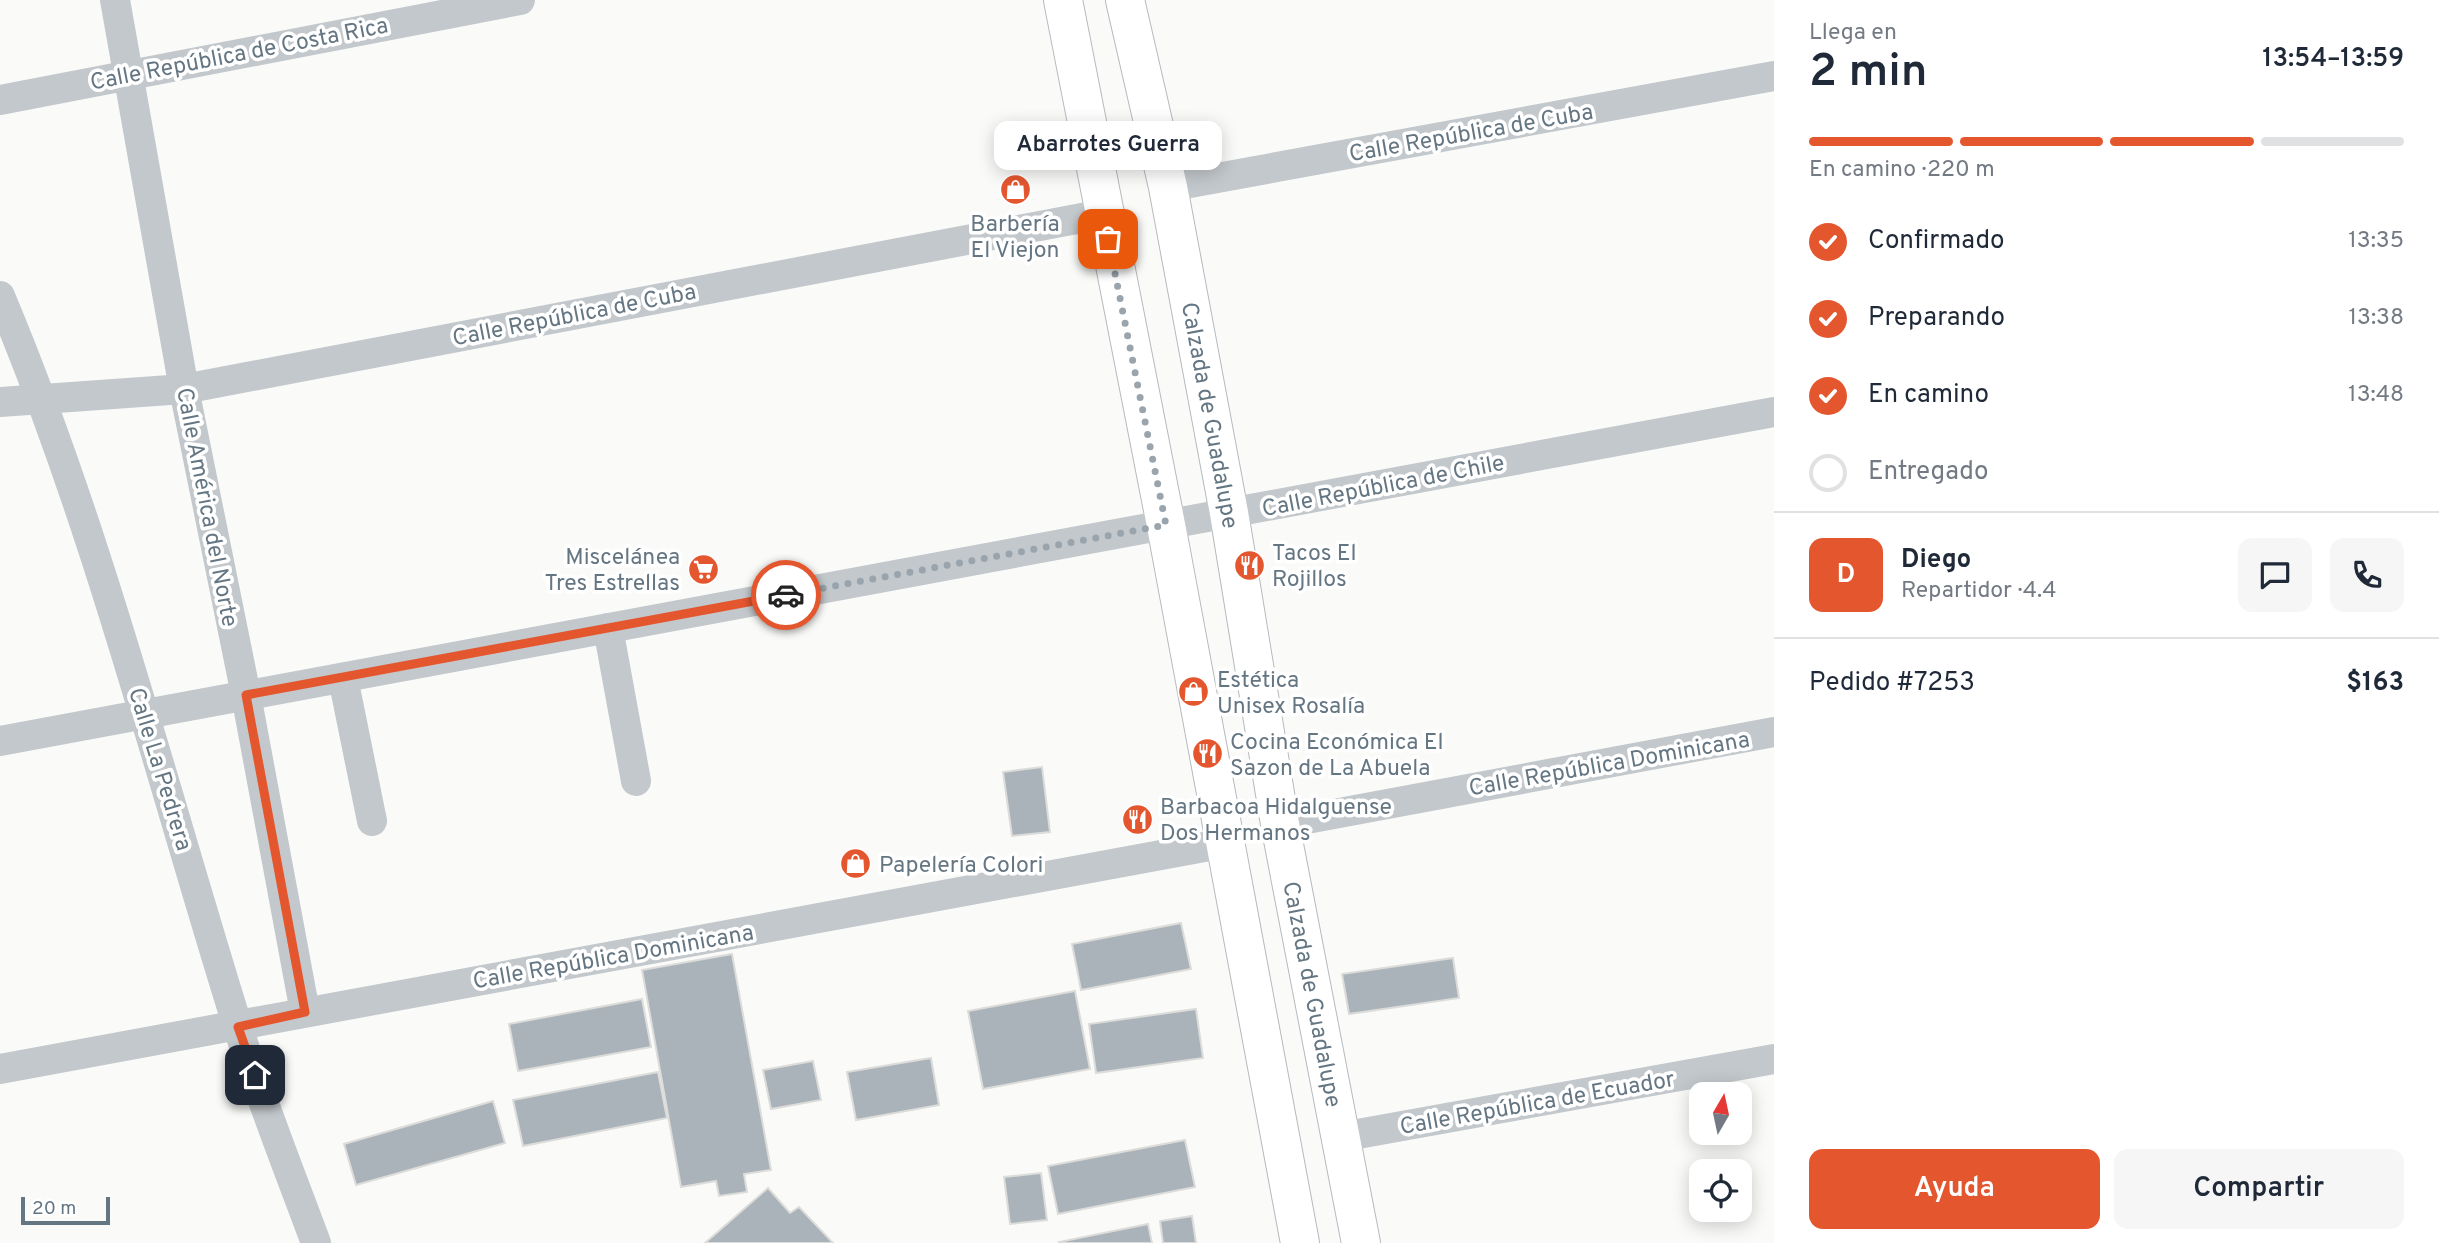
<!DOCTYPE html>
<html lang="es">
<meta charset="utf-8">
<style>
body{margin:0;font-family:Overpass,sans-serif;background:#f6f6f7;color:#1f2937;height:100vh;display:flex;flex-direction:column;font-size:26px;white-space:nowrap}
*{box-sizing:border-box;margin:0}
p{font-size:23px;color:#747a83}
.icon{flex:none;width:38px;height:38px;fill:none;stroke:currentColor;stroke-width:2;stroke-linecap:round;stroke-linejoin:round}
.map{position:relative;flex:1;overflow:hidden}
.sheet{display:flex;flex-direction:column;background:#fff;width:665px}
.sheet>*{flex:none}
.needle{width:46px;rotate:9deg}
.buttons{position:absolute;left:1689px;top:1082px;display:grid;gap:14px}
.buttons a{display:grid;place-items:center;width:63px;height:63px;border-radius:14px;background:#fff;box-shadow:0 4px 18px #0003;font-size:35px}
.scale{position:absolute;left:21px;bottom:18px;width:89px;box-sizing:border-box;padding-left:7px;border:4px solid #657683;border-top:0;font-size:19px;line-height:24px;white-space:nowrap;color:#657683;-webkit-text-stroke:5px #fff;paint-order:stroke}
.pin{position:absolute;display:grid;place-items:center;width:60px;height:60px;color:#fff;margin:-30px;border-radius:14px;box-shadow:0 4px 10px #0006}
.courier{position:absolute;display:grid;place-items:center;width:70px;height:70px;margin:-35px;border:5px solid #e4572e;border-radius:50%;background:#fff;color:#222;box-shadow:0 2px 9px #0007}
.bubble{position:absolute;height:49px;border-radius:14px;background:#fff;box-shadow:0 4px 18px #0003;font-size:23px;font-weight:600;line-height:49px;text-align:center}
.headline em{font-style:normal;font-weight:600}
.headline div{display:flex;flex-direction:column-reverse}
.headline{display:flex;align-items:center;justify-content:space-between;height:119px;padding:0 35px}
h1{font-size:46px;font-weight:600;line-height:52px}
.bar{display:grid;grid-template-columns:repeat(4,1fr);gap:10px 7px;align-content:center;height:84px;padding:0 35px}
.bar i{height:9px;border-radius:5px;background:#e0e1e3}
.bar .current{background:#e4572e}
.bar p{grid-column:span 4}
.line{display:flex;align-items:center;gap:18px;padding:0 35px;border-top:2px solid #e0e1e3}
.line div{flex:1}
.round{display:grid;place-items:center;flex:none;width:74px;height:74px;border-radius:14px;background:#f6f6f7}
ol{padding:0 35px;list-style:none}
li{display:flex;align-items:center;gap:21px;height:77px}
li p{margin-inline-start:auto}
li .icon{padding:7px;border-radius:50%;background:#e4572e;color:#fff;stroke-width:4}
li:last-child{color:#747a83}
li i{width:38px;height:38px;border:4px solid #e0e1e3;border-radius:50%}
.cta{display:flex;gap:14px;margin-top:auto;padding:14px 35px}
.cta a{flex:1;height:80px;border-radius:14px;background:#e4572e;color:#fff;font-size:28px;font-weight:600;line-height:80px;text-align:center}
.cta a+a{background:#f6f6f7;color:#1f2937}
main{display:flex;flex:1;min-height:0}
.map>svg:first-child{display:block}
.building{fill:#aab3b9;stroke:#dcdcda;stroke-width:2}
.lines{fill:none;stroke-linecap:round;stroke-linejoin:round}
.primary-casing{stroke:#b5babe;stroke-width:40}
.street{stroke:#c3c8cc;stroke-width:30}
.primary{stroke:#fff;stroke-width:38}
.done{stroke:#99a4ac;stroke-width:7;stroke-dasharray:0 12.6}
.route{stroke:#e4572e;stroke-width:9}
.labels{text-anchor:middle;stroke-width:7;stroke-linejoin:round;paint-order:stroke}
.street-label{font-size:23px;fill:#657683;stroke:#fff}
.poi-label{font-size:23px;fill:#657683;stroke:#fff;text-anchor:start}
</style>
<main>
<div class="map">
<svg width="1774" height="1243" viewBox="0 0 1774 1243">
<rect width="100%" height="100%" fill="#fafaf8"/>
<g class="building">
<path d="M1042,767L1050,832L1012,836L1003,772Z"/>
<path d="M1181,923L1191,969L1081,990L1072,944Z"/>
<path d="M732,954L771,1170L744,1174L747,1192L719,1196L716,1181L681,1187L642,970Z"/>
<path d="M1453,958L1459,998L1349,1014L1342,974Z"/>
<path d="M1075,991L1090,1069L983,1089L968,1011Z"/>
<path d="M642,999L651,1047L518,1071L509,1024Z"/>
<path d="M1196,1009L1203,1058L1096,1073L1089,1024Z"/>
<path d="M931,1058L939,1105L856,1120L847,1072Z"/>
<path d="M813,1061L821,1100L771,1109L763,1070Z"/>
<path d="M658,1072L667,1118L523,1146L513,1100Z"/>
<path d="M493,1101L505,1143L356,1185L344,1144Z"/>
<path d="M1185,1140L1195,1187L1058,1214L1048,1166Z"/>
<path d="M1041,1173L1047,1220L1010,1224L1004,1177Z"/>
<path d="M768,1188L790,1213L799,1207L833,1243H705Z"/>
<path d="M1192,1216L1196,1243H1163L1160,1221Z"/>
<path d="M1148,1224L1152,1243H1060L1059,1242Z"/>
</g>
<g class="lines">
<defs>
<g id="primary">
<path d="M1063,0L1166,525L1300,1243"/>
<path id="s1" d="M1125,0L1168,187L1229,513L1280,824L1361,1243"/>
</g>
</defs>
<use href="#primary" class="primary-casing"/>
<g class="street">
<path d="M115,0L184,389L246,695L305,1012"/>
<path d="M0,100L520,0"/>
<path d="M1168,187L1774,76"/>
<path d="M0,296C99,532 161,781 237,1024C260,1098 289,1170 316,1243"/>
<path d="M0,402L184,389L1103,214"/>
<path d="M608,628L636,781"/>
<path d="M343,678L372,821"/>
<path d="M0,741L1774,412"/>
<path d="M1280,824L1774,732"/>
<path d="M0,1069L1226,843"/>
<path d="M1341,1137L1774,1059"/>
</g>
<use href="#primary" class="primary"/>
</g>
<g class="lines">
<path class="done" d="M786,595L1166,525L1108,239"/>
<path class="route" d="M255,1075L238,1027L305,1012L246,695L786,595"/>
</g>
<defs>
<symbol id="shop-disc" viewBox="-11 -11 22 22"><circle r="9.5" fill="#e4572e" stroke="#fff"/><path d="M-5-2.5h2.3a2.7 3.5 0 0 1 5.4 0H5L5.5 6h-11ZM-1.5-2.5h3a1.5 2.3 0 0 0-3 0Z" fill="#fff"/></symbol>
<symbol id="restaurant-disc" viewBox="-11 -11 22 22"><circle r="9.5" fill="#e4572e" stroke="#fff"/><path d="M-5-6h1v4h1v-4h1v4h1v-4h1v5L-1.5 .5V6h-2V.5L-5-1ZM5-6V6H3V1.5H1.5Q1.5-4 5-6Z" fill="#fff"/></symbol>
<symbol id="supermarket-disc" viewBox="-11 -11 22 22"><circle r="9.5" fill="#e4572e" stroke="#fff"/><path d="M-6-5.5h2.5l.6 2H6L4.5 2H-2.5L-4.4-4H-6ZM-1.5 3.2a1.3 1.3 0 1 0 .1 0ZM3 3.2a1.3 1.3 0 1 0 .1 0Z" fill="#fff"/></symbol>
</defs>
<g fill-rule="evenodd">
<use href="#shop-disc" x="998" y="172" width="35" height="35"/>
<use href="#restaurant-disc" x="1232" y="548" width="35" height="35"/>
<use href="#supermarket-disc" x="686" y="552" width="35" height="35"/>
<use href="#shop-disc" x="1176" y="674" width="35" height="35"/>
<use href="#restaurant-disc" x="1190" y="736" width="35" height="35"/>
<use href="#restaurant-disc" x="1120" y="802" width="35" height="35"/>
<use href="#shop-disc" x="838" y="846" width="35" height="35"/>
</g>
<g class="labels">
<g class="street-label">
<text transform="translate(239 53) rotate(-11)" y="8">Calle República de Costa Rica</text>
<text transform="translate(1471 132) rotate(-10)" y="8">Calle República de Cuba</text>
<text transform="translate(574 314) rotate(-11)" y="8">Calle República de Cuba</text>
<text dy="8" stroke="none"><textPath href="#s1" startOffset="424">Calzada de Guadalupe</textPath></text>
<text transform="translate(1383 485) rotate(-11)" y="8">Calle República de Chile</text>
<text transform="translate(208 507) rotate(79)" y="8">Calle América del Norte</text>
<text transform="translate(1609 763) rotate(-10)" y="8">Calle República Dominicana</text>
<text transform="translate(161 769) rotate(73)" y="8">Calle La Pedrera</text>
<text transform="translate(613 956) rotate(-10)" y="8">Calle República Dominicana</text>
<text dy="8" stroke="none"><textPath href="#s1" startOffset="1012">Calzada de Guadalupe</textPath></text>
<text transform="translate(1537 1102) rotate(-10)" y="8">Calle República de Ecuador</text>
</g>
<g class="poi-label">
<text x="1015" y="231" text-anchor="middle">Barbería<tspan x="1015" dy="26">El Viejon</tspan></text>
<text x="1272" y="560">Tacos El<tspan x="1272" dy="26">Rojillos</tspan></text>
<text x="680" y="564" text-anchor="end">Miscelánea<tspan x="680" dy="26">Tres Estrellas</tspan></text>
<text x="1217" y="687">Estética<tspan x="1217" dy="26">Unisex Rosalía</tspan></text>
<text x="1230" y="749">Cocina Económica El<tspan x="1230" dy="26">Sazon de La Abuela</tspan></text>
<text x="1160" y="814">Barbacoa Hidalguense<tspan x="1160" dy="26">Dos Hermanos</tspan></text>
<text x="879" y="872">Papelería Colori</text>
</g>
</g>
</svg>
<div class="buttons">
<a><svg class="needle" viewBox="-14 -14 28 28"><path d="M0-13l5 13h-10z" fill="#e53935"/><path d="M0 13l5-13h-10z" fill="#747a83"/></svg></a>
<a><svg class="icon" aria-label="locate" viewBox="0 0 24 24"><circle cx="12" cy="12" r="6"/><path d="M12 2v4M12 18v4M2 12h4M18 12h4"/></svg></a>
</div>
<div class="scale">20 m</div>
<div class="pin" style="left:1108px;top:239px;background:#ea580c"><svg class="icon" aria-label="bag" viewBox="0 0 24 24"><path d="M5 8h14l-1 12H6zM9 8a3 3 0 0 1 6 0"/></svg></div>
<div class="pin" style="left:255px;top:1075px;background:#1f2937"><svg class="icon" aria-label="home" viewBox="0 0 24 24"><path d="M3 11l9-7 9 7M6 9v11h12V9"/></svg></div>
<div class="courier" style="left:786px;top:595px"><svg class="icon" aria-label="car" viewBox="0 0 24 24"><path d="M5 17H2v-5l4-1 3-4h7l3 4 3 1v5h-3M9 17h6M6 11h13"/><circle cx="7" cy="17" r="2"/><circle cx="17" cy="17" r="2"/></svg></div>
<div class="bubble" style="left:994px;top:121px;width:228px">Abarrotes Guerra</div>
</div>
<section class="sheet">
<div class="headline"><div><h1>2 min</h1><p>Llega en</p></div><em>13:54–13:59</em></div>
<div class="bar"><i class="current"></i><i class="current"></i><i class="current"></i><i></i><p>En camino · 220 m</p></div>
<ol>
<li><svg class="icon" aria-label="check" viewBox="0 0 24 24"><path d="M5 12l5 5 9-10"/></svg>Confirmado<p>13:35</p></li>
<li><svg class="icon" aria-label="check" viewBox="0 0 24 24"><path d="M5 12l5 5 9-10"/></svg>Preparando<p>13:38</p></li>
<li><svg class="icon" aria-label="check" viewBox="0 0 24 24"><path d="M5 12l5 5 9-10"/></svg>En camino<p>13:48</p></li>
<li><i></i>Entregado</li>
</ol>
<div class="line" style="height:126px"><b class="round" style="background:#e4572e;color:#fff">D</b><div><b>Diego</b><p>Repartidor · 4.4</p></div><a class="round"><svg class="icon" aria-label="chat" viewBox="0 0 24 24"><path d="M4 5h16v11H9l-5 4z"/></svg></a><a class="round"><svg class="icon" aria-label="phone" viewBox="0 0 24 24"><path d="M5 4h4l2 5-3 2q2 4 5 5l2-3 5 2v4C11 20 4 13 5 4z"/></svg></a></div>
<div class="line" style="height:91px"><div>Pedido #7253</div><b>$163</b></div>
<div class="cta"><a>Ayuda</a><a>Compartir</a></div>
</section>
</main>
